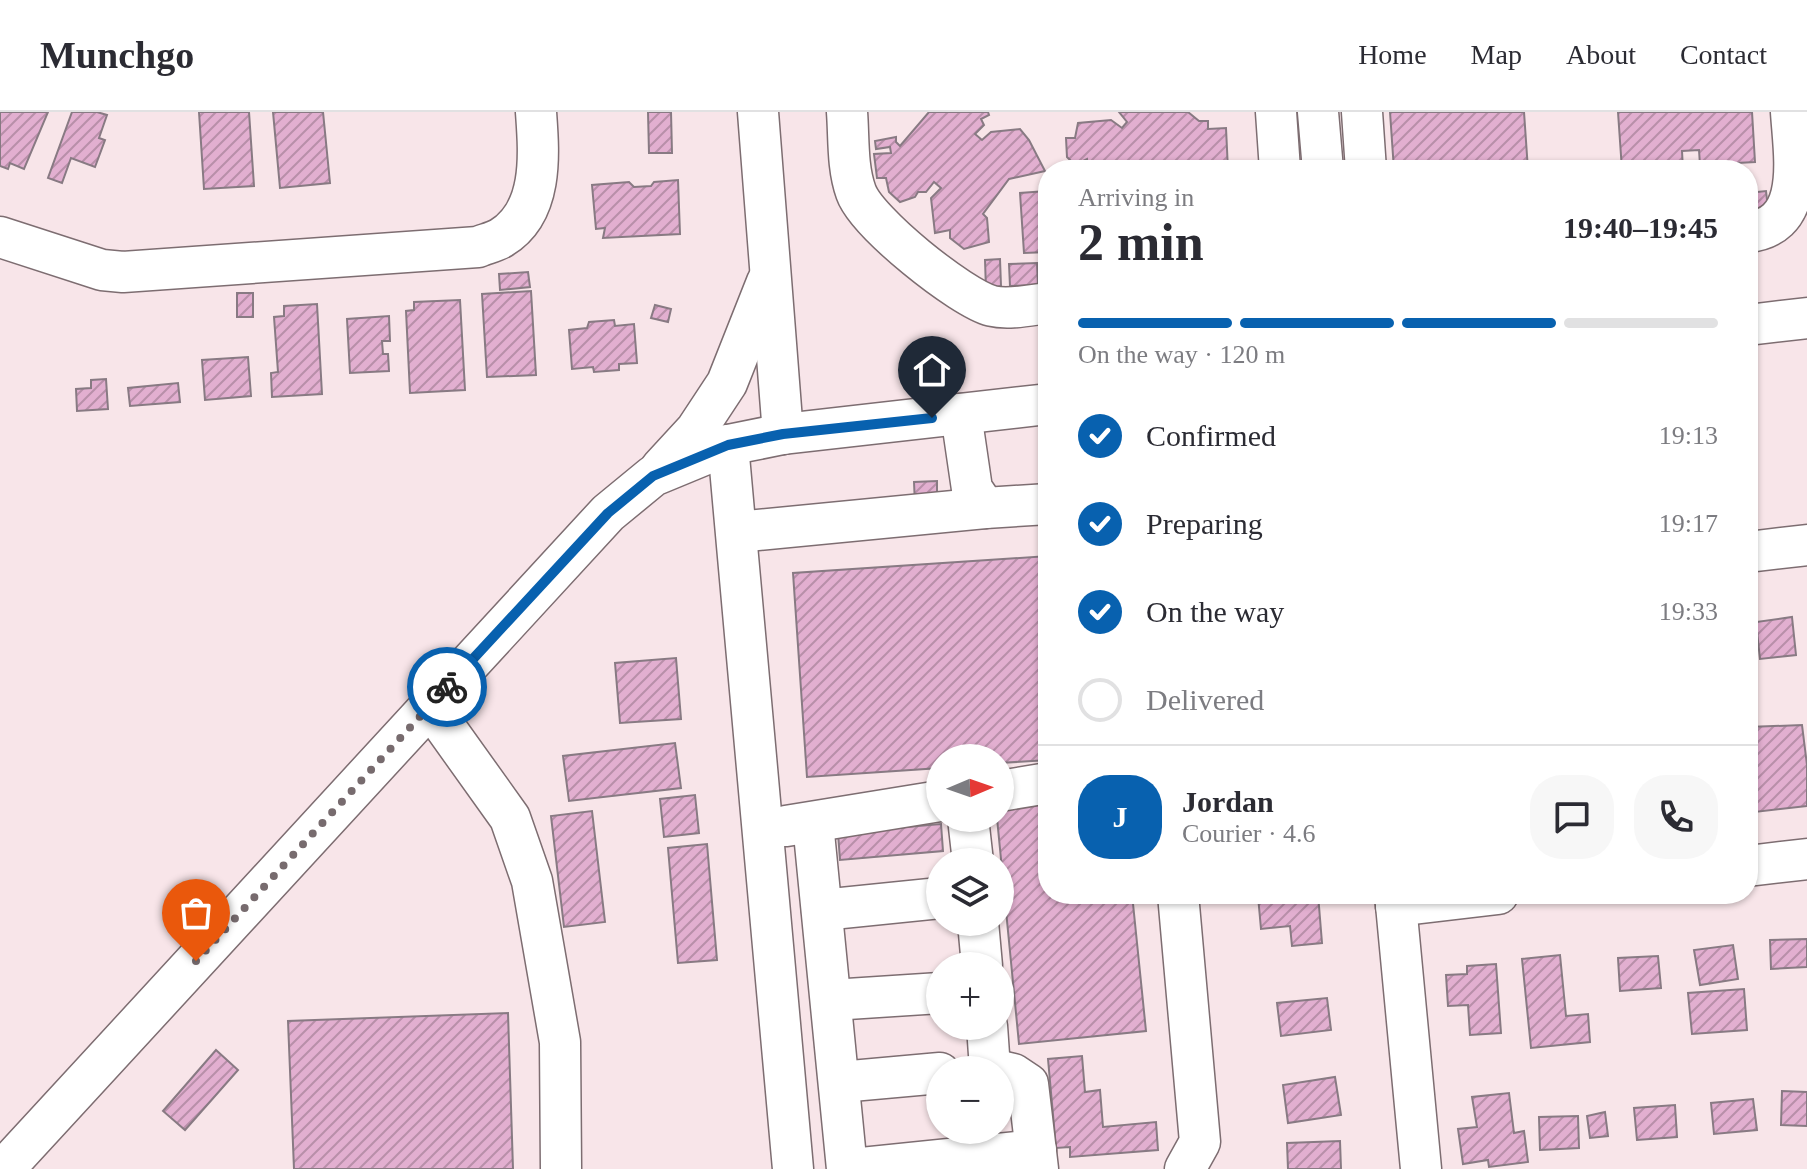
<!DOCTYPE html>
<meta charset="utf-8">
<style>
body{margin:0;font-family:Georgia,serif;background:#f7f7f7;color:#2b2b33;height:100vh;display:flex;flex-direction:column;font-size:30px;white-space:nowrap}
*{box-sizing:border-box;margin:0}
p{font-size:26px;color:#7c7c81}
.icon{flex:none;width:44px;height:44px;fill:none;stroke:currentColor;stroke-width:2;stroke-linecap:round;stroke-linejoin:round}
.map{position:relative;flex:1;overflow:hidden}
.drawer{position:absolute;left:1038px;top:48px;width:720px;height:744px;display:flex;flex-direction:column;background:#fff;border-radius:32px;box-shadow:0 2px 6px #0004}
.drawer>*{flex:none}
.needle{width:52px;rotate:88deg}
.controls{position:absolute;left:926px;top:632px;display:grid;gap:16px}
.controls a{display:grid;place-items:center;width:88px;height:88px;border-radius:50%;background:#fff;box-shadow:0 2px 6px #0004;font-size:40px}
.pin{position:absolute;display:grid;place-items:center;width:68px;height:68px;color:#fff;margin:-82px -34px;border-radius:50% 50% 50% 0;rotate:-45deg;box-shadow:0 0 8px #0007}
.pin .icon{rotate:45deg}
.courier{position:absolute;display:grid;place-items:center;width:80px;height:80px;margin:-40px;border:6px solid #0861af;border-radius:50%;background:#fff;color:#222;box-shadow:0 2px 10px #0007}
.head em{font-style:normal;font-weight:800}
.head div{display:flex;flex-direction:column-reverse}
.head{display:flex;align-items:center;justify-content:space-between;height:136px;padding:0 40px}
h1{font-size:52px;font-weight:800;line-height:60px}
.bar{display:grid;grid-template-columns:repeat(4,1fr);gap:12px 8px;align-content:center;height:96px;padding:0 40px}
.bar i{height:10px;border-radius:6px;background:#e1e1e2}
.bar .selected{background:#0861af}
.bar p{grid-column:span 4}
.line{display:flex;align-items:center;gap:20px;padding:0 40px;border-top:2px solid #e1e1e2}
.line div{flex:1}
.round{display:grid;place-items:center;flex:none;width:84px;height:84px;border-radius:32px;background:#f7f7f7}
ol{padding:0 40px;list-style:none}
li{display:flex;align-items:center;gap:24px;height:88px}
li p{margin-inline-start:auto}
li .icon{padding:8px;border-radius:50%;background:#0861af;color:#fff;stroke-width:4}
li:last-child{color:#7c7c81}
li i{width:44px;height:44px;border:4px solid #e1e1e2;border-radius:50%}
header{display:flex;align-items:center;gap:48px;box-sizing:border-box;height:112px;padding:0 40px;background:#fff;border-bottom:2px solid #e1e1e2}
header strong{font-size:38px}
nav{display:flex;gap:44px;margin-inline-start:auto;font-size:28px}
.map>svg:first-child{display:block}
.building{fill:url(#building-hatch);stroke:#887a83;stroke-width:2}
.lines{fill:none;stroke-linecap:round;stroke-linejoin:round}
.minor-casing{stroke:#7d6d71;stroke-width:43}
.minor{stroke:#fff;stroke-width:40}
.done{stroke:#776b6e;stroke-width:8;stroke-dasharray:0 14.4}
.route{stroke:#0861af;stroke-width:10}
</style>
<header>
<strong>Munchgo</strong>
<nav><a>Home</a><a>Map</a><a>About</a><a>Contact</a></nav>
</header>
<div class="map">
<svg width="1807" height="1057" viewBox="0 0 1807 1057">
<defs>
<pattern id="building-hatch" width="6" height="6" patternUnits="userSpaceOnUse" patternTransform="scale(2)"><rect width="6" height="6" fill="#e2afd0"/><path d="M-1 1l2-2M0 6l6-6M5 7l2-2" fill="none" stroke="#b88fa9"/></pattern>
</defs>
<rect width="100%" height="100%" fill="#f8e5e9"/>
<g class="building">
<path d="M0,0H48L24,57L10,51L8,57L0,54Z"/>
<path d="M72,0H97L107,3L99,26L105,28L95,55L71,46L62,71L48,66Z"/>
<path d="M199,0H249L254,74L204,77Z"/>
<path d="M273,0H323L330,71L280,76Z"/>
<path d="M648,0H671L672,41H649Z"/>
<path d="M929,0H988L989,3L981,7L984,13L975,22L982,28L991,20L1020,17L1029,28L1045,59L1009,67L983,102L987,106L989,130L964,137L950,126V118L935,121L931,86L941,76L934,70L926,80H918L915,85L900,90L889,80L886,66H877L874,42L891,41L890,35L876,37L875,29L896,25V30L900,34Z"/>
<path d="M1119,0H1188L1199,9H1208V17L1226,16L1228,58H1182L1175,53L1172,58H1088L1087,47L1075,53L1067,45L1066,26H1075L1078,11L1111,8L1122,16L1127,10Z"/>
<path d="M1390,0H1524L1528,58H1394Z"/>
<path d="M1618,0H1752L1755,50L1700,53L1699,38L1682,39L1683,58H1622Z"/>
<path d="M678,68L680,122L603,126L605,116L596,117L592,73L629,70L634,75L651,74L654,70Z"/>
<path d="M1046,79L1048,140L1024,141L1020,81Z"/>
<path d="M1766,79L1768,97L1748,100V81Z"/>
<path d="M1000,147L1001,174L986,178L985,148Z"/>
<path d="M1037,151L1038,173L1010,174L1009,152Z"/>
<path d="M528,160L530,175L500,178L499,162Z"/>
<path d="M531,179L536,263L487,265L482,182Z"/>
<rect x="237" y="181" width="16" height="24"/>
<path d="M460,188L465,278L410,281L406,199L414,198V190Z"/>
<path d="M317,192L322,282L272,285L271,261L278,260L274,205L284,204V194Z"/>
<path d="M655,193L671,197L668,210L651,206Z"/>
<path d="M389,204L390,229H382L383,242H388L389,259L350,261L347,207Z"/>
<path d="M614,208L615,214L634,212L637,251L619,252V258L594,260L593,255L572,257L569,218L587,216L589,210Z"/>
<path d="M248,245L251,284L205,288L202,248Z"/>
<path d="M106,267L108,297L77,299L76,277L91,276V268Z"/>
<path d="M178,271L180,290L130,294L128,276Z"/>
<path d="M1752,329L1756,374L1748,375V330Z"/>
<path d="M937,369V392L915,393L914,370Z"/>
<path d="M1048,444V648L1000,651V646H940V656L807,665L793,461Z"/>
<path d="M1792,505L1796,543L1760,547L1756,510Z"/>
<path d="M676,546L681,607L620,611L615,551Z"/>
<path d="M1802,613L1807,653V694L1755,700L1748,615Z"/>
<path d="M675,631L681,676L569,689L563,644Z"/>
<path d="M695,683L699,721L664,725L660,687Z"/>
<path d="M1048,686V782H1132L1146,919L1019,932L997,706H1000V690Z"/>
<path d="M592,699L605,810L564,815L551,704Z"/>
<path d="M941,712L943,739L840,748L838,721Z"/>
<path d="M707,732L717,848L678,851L668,736Z"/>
<path d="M1276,782H1318L1322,831L1292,834L1290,814L1261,817L1258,784Z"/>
<path d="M1807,827V855L1771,857L1770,828Z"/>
<path d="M1733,833L1738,867L1700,873L1694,838Z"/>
<path d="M1560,843L1566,904L1588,902L1590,930L1531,936L1522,847Z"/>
<path d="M1658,844L1661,876L1620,879L1618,846Z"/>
<path d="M1496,852L1501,921L1470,923L1468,893L1448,894L1446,863L1467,862V854Z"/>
<path d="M1744,877L1747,918L1692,922L1688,881Z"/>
<path d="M1327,886L1331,918L1281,924L1277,891Z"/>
<path d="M508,901L513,1057H294L288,909Z"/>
<path d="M216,938L238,958L185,1018L163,999Z"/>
<path d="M1082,944L1085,980L1100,978L1103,1015L1156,1010L1158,1038L1070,1045V1035L1056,1036L1048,947Z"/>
<path d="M1335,965L1341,1003L1288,1011L1283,973Z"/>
<path d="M1782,979L1807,980V1014L1781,1013Z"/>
<path d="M1509,981L1514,1021L1524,1019L1528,1050L1489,1055L1488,1048L1463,1052L1458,1017L1477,1015L1472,985Z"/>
<path d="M1753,987L1757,1018L1714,1022L1711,991Z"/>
<path d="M1675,993L1677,1025L1637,1028L1634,996Z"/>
<path d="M1605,1000L1608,1024L1590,1026L1587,1004Z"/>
<path d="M1578,1004L1579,1036L1540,1038L1539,1005Z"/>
<path d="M1340,1029L1341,1057H1288L1287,1031Z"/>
</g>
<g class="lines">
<defs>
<g id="minor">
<path d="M758,0L783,322"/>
<path d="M847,0C849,26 847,55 856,80C867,111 961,186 992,194C1009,198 1031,193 1048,191"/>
<path d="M1276,0L1280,58"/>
<path d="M1318,0L1323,58"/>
<path d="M1362,0L1366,58"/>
<path d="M1748,120C1807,114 1794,46 1791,0"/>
<path d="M0,125L102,158L123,160L478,135C485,132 494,130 501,126C544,100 539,42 536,0"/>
<path d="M1748,213L1807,206"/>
<path d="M961,302L972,377L985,396L1048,392"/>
<path d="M728,333L793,1057"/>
<path d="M661,356L696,318L727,271L767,170"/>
<path d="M737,420L985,396"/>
<path d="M1748,440L1807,433"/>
<path d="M430,594L510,706L532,769L560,930L561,1057"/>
<path d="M1000,679L1048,671"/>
<path d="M968,706L973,750"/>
<path d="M813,711L847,1057"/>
<path d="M786,714L940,689"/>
<path d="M1748,754L1807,747"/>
<path d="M1178,782L1200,1030L1185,1057"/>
<path d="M1395,782L1421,1057"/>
<path d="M1396,794L1498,782"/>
<path d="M822,798L940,786"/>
<path d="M978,810L982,854"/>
<path d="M832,888L940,881"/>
<path d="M987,914L990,957"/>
<path d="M1000,959L1013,962L1028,972L1038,1057"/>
<path d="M840,970L940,961"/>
<path d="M4,1057L608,401L653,364L728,333L783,322L1048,292"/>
<path d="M852,1057L1036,1038"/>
</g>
</defs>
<use href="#minor" class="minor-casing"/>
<use href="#minor" class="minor"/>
</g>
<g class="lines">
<path class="done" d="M196,849L447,575"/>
<path class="route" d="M447,575L608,401L653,364L728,333L783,322L932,306"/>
</g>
</svg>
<div class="controls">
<a><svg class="needle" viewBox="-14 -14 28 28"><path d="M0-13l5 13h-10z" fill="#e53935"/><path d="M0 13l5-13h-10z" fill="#7c7c81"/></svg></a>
<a><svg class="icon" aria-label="layers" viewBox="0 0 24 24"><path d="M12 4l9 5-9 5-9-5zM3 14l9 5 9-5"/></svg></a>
<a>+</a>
<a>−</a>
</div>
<div class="pin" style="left:196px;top:849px;background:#ea580c"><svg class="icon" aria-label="bag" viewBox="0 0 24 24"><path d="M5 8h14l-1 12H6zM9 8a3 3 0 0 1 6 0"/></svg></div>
<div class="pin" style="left:932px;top:306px;background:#1f2937"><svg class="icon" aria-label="home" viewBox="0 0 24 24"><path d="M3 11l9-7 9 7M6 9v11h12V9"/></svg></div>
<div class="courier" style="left:447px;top:575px"><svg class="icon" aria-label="bike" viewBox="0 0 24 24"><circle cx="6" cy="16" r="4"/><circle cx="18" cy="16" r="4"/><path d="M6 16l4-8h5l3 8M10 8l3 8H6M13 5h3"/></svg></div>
<section class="drawer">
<div class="head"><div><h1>2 min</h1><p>Arriving in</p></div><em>19:40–19:45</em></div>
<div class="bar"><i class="selected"></i><i class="selected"></i><i class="selected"></i><i></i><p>On the way · 120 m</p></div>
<ol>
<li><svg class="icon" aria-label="check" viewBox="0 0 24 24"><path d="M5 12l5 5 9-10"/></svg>Confirmed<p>19:13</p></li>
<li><svg class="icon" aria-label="check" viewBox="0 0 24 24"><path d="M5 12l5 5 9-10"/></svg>Preparing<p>19:17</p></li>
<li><svg class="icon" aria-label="check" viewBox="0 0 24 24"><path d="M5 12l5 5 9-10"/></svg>On the way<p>19:33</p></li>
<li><i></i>Delivered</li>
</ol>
<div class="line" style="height:144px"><b class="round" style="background:#0861af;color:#fff">J</b><div><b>Jordan</b><p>Courier · 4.6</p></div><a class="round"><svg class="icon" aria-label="chat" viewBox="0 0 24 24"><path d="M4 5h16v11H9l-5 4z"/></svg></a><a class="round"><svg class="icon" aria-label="phone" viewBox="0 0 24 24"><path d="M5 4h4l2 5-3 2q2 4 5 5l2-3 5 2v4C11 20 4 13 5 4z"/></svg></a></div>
</section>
</div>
